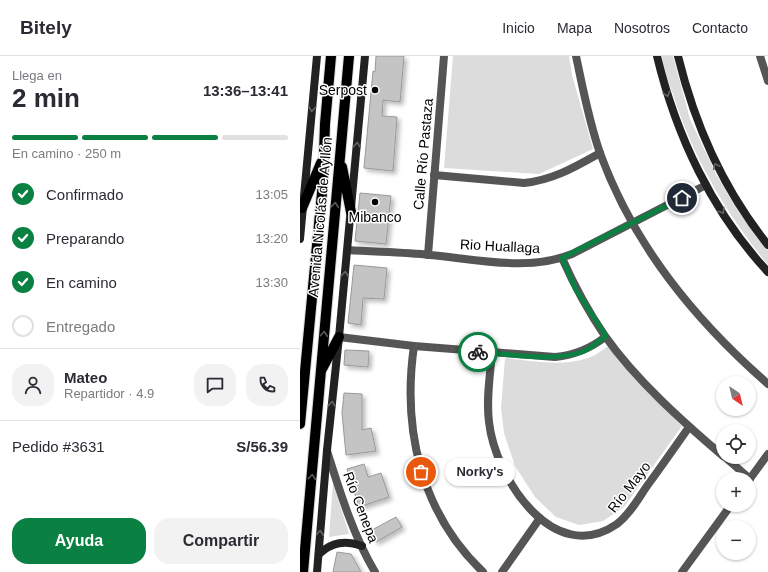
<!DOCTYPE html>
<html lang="es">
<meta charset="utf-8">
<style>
body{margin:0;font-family:Arial,sans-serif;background:#f2f2f3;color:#2b2b33;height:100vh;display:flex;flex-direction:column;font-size:15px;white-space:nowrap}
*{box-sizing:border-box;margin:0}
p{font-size:13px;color:#7c7c81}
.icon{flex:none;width:22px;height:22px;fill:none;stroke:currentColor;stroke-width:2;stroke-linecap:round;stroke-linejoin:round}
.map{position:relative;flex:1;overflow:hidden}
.details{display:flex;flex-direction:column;background:#fff;width:300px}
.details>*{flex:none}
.needle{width:26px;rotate:145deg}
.controls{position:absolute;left:416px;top:320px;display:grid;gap:8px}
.controls a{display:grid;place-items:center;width:40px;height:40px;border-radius:50%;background:#fff;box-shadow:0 1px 3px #0004;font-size:20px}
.pin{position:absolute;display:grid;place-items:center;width:34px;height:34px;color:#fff;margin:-17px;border:2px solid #fff;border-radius:50%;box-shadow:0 1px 4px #0007}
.courier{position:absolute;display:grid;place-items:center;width:40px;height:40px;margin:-20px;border:3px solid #0b8043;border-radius:50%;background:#fff;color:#222;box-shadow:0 1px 5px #0007}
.bubble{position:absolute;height:28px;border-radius:14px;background:#fff;box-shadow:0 1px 3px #0004;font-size:13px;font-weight:600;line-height:28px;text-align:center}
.head em{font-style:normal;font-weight:600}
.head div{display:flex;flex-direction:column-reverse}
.head{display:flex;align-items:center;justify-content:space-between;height:68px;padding:0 12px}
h1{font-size:26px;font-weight:600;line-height:30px}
.bar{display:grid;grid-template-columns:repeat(4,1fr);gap:6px 4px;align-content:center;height:48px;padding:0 12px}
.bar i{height:5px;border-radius:3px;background:#e1e1e2}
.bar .on{background:#0b8043}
.bar p{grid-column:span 4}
.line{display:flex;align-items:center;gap:10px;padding:0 12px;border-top:1px solid #e1e1e2}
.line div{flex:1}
.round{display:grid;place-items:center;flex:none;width:42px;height:42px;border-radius:16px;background:#f2f2f3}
ol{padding:0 12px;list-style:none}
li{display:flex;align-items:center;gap:12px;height:44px}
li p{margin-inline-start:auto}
li .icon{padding:4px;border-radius:50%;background:#0b8043;color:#fff;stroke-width:4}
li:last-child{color:#7c7c81}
li i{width:22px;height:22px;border:2px solid #e1e1e2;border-radius:50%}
.button{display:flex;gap:8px;margin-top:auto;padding:8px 12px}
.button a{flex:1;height:46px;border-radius:16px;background:#0b8043;color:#fff;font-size:16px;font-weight:600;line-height:46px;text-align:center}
.button a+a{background:#f2f2f3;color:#2b2b33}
header{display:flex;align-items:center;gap:24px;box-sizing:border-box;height:56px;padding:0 20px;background:#fff;border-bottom:1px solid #e1e1e2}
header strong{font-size:19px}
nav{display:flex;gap:22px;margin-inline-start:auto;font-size:14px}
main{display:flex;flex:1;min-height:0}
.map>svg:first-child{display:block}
.green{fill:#dcdcdc}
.building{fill:#c4c4c4;stroke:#999;filter:url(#shadow)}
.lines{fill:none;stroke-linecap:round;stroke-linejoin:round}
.primary-casing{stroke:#dbdbdb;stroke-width:12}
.street{stroke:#555;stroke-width:8}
.secondary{stroke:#222;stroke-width:8}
.primary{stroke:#000;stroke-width:10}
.oneway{stroke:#646464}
.oneway2{stroke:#595959}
.done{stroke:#595959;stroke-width:4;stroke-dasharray:0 7.2}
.route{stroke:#0b8043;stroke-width:5}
.poi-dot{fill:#000;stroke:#fff;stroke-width:1.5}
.labels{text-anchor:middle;stroke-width:3;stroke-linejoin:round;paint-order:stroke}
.poi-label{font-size:14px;fill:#000;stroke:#fff;text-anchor:end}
.street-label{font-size:14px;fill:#000;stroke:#fff}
</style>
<header>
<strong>Bitely</strong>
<nav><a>Inicio</a><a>Mapa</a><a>Nosotros</a><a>Contacto</a></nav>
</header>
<main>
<section class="details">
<div class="head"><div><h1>2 min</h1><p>Llega en</p></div><em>13:36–13:41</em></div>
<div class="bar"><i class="on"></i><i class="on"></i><i class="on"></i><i></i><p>En camino · 250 m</p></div>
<ol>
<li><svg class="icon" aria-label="check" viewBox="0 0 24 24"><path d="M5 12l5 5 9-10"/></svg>Confirmado<p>13:05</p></li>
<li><svg class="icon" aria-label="check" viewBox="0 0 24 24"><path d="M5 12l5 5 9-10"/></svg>Preparando<p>13:20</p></li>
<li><svg class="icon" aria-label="check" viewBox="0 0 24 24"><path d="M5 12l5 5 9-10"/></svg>En camino<p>13:30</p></li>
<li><i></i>Entregado</li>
</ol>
<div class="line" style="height:72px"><a class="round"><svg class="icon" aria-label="person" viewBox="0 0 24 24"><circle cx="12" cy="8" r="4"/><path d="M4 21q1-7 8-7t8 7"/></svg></a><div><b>Mateo</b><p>Repartidor · 4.9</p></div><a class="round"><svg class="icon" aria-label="chat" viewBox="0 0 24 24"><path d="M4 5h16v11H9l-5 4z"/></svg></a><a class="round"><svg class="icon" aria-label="phone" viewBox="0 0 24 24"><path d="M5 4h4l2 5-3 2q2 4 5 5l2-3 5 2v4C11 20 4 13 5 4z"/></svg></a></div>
<div class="line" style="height:52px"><div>Pedido #3631</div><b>S/56.39</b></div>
<div class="button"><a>Ayuda</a><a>Compartir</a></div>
</section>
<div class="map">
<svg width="468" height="516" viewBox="0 0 468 516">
<defs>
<filter id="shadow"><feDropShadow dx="3" dy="3" stdDeviation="2" flood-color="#0004"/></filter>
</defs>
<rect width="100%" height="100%" fill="#fff"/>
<g class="green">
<path d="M153,0H269L272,19L293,93L239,118L144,112Z"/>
<path d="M362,0H373L390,63L417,120L438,155L468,195V209C426,157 393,102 373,38C368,26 364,13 362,0Z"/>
<path d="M309,290L343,330L382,370L324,451L303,465L279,469L256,461L235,441L215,410L204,377L201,352L205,302C232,305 261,311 288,302C295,300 302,294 309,290Z"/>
<path d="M33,427L49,478L29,481Z"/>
</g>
<g class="building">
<path d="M76,0H104L100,46L83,44L82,60L97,61L93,115L64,112L73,15L75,16Z"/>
<path d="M60,137L91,140L86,188L55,185Z"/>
<path d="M54,209L87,212L84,243L63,242L61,269L48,267Z"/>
<path d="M45,294L69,295L68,311L44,309Z"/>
<path d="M44,337L62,338V374L71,372L76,395L46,399L42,357Z"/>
<path d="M64,408L68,421L81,417L89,441L59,451L47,413Z"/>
<path d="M96,461L102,471L76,486L70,475Z"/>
<path d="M37,496L51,498L61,516H33Z"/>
</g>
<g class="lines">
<defs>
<g id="primary">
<path d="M42,111L51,156"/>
<path d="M2,152L21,107"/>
<path d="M22,313L39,281"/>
<path d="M0,368L23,126L25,68L31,0"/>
<path d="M3,516L49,0"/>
</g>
</defs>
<use href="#primary" class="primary-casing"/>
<g class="street">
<path d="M276,0C283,33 289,66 300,97C334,190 395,264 468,328"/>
<path d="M460,0L468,25"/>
<path d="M134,119L224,127C253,124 275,111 300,97"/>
<path d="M48,194C75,196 103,196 130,199C176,203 228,216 272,198L406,129"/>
<path d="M128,199L144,0"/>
<path d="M262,202C274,229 288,255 305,280C336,324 382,365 423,400"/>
<path d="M39,281L114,290L255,301C275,299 290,293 305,281"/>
<path d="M114,290C102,373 121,457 183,516"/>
<path d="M192,297C190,320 186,343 189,366C195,421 253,512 317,468C330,458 338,443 347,430C361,411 375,391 389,371"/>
<path d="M27,395C40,436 53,479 75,516"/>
<path d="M425,401L450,423"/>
<path d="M449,424L468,398"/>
<path d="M202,516L240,462"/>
<path d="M382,516L431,449"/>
</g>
<g class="secondary">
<path d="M357,0C376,79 412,156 468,216"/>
<path d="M378,0C395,70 423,133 468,189"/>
<path d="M0,183L17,0"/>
<path d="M19,498C32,486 45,484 62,490"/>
<path d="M17,516L27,394L39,281L65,0"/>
</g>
<use href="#primary" class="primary"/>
</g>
<defs><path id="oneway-chevron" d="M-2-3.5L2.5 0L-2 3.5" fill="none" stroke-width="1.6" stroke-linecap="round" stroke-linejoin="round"/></defs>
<g class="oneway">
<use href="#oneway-chevron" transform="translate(367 38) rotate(73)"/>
<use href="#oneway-chevron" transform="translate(12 53) rotate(96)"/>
<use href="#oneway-chevron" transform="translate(57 89) rotate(-85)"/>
<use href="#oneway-chevron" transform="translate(416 110) rotate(-116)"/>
<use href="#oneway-chevron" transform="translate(422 155) rotate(57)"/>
<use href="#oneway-chevron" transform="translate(45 218) rotate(-85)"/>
<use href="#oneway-chevron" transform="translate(32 348) rotate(-84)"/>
<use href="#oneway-chevron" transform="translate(20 477) rotate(-86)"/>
</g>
<g class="oneway2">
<use href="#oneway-chevron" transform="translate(35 149) rotate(-85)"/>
<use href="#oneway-chevron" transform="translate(24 278) rotate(-85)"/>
<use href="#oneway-chevron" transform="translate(12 421) rotate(-85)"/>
</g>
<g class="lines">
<path class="done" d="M121,416C110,374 108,333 114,290L178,296"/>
<path class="route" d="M178,296C208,298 255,306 282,296C291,292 298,286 306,280L276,234L262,202L382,142"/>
</g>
<g class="poi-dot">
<circle cx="75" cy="34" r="4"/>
<circle cx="75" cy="146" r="4"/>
</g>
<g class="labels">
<g class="poi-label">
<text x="67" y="39">Serpost</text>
<text x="75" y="166" text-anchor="middle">Mibanco</text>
</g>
<g class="street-label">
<text transform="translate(123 98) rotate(-85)" y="5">Calle Río Pastaza</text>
<text transform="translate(20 161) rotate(-85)" y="5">Avenida Nicolás de Ayllón</text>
<text transform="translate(200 190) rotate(3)" y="5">Rio Huallaga</text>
<text transform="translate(329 431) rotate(-52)" y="5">Río Mayo</text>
<text transform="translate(61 451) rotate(69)" y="5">Río Cenepa</text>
</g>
</g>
</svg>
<div class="controls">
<a><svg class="needle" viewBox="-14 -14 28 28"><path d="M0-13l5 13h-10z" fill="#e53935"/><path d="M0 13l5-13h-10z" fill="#7c7c81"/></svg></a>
<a><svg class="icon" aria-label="locate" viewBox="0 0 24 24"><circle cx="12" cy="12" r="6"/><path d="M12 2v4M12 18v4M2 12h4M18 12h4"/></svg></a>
<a>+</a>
<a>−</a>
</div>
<div class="pin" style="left:121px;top:416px;background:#ea580c"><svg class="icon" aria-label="bag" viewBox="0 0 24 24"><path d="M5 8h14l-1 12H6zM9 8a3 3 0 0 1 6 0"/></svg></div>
<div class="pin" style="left:382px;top:142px;background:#1f2937"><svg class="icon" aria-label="home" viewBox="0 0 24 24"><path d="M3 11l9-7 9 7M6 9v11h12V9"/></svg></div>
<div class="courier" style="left:178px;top:296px"><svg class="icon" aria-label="bike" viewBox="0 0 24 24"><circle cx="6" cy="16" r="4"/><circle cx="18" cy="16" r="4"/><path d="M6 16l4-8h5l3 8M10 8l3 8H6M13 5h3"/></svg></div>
<div class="bubble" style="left:145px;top:402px;width:70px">Norky's</div>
</div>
</main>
